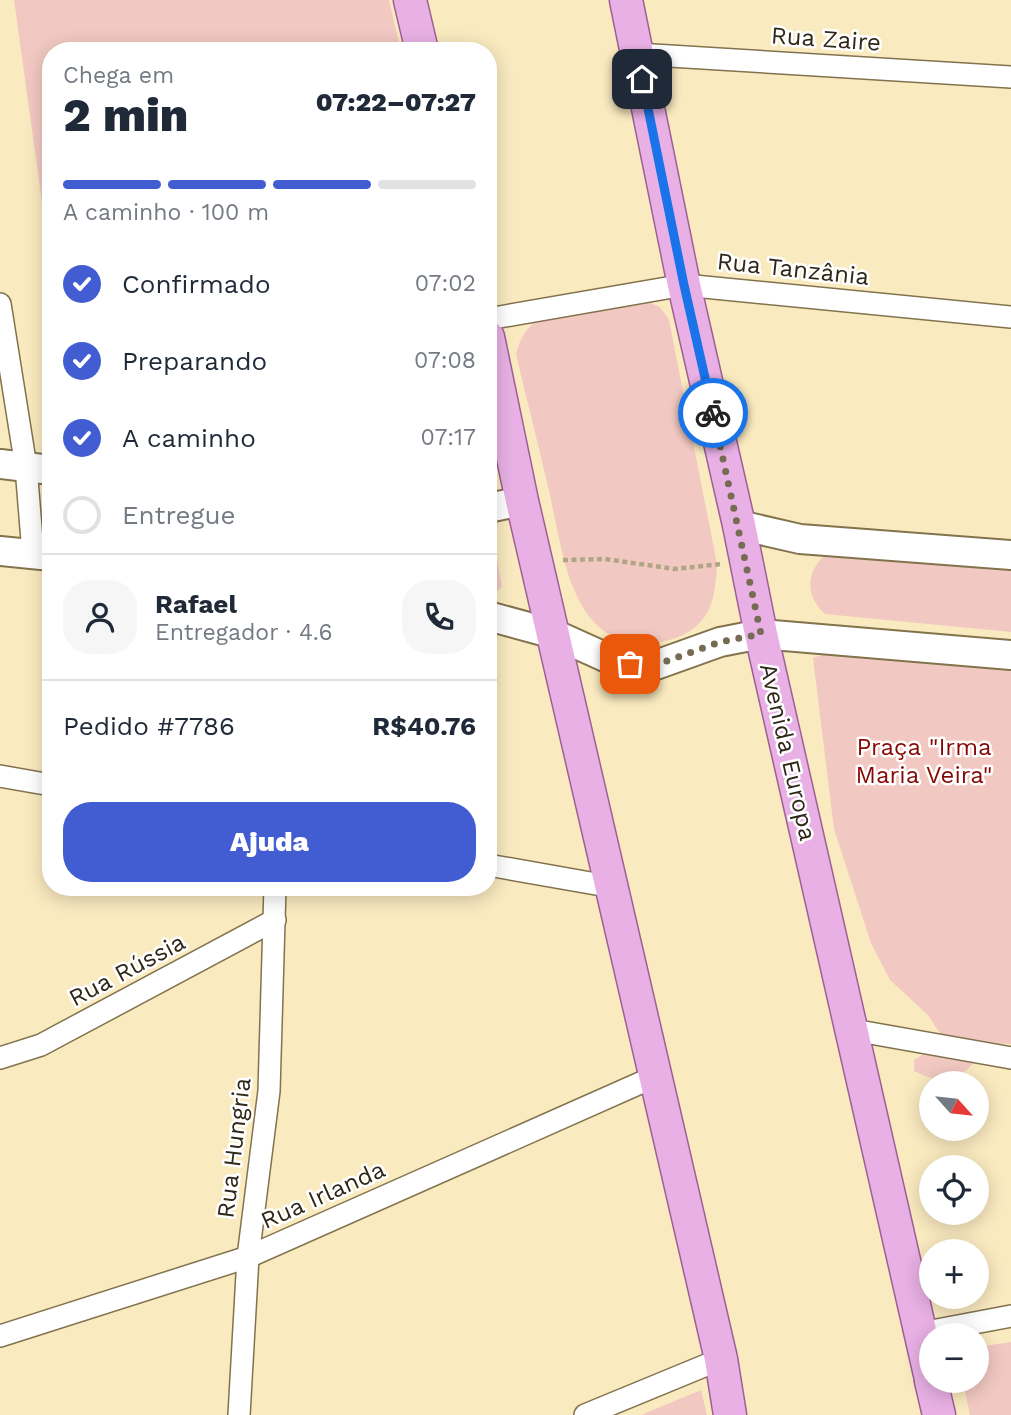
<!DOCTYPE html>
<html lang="pt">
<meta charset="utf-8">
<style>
body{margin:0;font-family:"Work Sans",sans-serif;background:#f6f6f7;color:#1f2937;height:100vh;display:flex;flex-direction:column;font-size:26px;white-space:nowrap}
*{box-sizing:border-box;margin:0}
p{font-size:23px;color:#747a83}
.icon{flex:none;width:38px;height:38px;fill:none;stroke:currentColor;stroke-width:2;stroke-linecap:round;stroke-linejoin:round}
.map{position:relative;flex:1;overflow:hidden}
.sheet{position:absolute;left:42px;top:42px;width:455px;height:854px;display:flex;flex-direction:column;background:#fff;border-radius:28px;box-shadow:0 4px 18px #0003}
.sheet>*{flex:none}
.needle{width:46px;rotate:117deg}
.fabs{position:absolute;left:919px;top:1071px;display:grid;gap:14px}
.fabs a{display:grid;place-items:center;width:70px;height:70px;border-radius:50%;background:#fff;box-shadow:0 4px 18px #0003;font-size:35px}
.pin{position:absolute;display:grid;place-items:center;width:60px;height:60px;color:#fff;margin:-30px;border-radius:14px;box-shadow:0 4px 10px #0006}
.courier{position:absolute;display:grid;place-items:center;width:70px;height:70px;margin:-35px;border:5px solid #1a73e8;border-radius:50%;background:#fff;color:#222;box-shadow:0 2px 9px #0007}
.summary em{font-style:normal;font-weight:800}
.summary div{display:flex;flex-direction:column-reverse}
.summary{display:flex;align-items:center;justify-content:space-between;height:119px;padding:0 21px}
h1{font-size:46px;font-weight:800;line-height:52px}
.bar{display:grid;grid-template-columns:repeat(4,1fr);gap:10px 7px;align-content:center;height:84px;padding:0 21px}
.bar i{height:9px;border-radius:5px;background:#e0e1e3}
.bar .current{background:#425dd1}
.bar p{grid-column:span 4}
.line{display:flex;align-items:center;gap:18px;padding:0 21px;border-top:2px solid #e0e1e3}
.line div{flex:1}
.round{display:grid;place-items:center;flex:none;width:74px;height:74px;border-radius:28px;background:#f6f6f7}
ol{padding:0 21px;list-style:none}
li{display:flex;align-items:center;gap:21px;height:77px}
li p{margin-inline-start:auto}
li .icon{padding:7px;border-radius:50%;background:#425dd1;color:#fff;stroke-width:4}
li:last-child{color:#747a83}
li i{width:38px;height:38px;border:4px solid #e0e1e3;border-radius:50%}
.action{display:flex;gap:14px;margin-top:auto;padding:14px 21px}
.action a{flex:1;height:80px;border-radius:28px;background:#425dd1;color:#fff;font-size:28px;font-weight:800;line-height:80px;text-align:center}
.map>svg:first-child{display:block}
.green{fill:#f2c9c2}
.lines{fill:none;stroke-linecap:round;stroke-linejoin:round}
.street-casing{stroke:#82734d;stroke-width:24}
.secondary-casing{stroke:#82734d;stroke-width:32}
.primary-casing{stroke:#9e5f92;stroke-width:35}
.path{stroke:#b1a584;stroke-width:4.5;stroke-dasharray:5 3.5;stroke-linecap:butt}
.street{stroke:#fff;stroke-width:21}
.secondary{stroke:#fff;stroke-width:28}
.primary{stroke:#e8b0e5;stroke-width:32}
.done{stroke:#766c53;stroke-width:7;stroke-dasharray:0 12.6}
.route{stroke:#1a73e8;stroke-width:9}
.labels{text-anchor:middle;stroke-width:5;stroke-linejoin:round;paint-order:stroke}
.street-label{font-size:24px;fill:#2f2818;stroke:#fff}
.park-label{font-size:24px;fill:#850905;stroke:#fff}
</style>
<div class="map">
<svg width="1011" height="1415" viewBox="0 0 1011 1415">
<rect width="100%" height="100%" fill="#faeac0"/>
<g class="green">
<path d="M14,0H389L401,51H51V267Z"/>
<path d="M644,300L660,307L669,320L717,564C715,598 712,624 676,638C648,648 613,645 592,620C565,588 559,535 550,495C539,448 527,401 516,354C520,338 526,329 538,319Z"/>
<path d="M488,533L493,537L502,587L496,592L488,591Z"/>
<path d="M827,553L1011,570V632L825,614C804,595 806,571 827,553Z"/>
<path d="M847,646L1011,661V1044C973,1037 973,1102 914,1071V1060L938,1045L941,1035L928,1015L890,980L871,943L834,829L813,658Z"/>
<path d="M1011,1342V1415H970L963,1381H976L977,1347Z"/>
<path d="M701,1390L707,1415H641Z"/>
</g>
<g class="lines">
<defs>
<g id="street">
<path d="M637,54L1011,77"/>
<path d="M0,304L26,467L33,553"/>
<path d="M488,319L684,285L1011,317"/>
<path d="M0,776L51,785"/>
<path d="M488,865L613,887"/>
<path d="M853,1030L1011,1058"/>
<path d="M0,1058L41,1045L275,920"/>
<path d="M921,1333L1011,1316"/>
<path d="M0,1336L248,1257L656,1076"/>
<path d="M239,1415L248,1257L269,1091L275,887"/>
<path d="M585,1415L721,1359"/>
</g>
<g id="secondary">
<path d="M0,464L51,470"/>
<path d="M488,508L522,501"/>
<path d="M739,525L800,539L1011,555"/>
<path d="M0,551L51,556"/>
<path d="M488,616L554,634L605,657L630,664L653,666L720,642L761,634L1011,655"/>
</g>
<g id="primary">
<path d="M410,0L422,51"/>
<path d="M626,0L684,285L739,525L761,634L931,1379"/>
<path d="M488,337L522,501L721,1359L730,1415"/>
<path d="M931,1381L939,1415"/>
</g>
</defs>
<use href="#street" class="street-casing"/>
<use href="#secondary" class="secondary-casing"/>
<use href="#primary" class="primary-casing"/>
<path class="path" d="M563,560L605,559L675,569L721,564"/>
<use href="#street" class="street"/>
<use href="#secondary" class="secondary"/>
<use href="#primary" class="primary"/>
</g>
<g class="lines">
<path class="done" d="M630,664L653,666L720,642L761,634L713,413"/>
<path class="route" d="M642,79L684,285L713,413"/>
</g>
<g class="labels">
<g class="street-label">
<text transform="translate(826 39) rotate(4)" y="8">Rua Zaire</text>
<text transform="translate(793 269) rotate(6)" y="8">Rua Tanzânia</text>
<text transform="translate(788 752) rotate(77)" y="8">Avenida Europa</text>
<text transform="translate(127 970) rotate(-28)" y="8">Rua Rússia</text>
<text transform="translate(234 1148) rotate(-83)" y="8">Rua Hungria</text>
<text transform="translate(323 1195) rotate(-24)" y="8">Rua Irlanda</text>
</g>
<g class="park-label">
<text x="924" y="755">Praça "Irma<tspan x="924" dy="28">Maria Veira"</tspan></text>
</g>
</g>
</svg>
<div class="fabs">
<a><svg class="needle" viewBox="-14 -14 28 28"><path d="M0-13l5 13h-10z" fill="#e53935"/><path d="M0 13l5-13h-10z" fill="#747a83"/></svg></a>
<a><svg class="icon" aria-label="locate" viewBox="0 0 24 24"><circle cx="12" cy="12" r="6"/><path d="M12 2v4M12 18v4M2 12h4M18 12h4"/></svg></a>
<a>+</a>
<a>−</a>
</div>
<div class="pin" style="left:630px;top:664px;background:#ea580c"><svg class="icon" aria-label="bag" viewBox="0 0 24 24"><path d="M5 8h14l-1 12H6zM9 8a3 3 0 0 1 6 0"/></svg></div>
<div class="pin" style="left:642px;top:79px;background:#1f2937"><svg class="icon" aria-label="home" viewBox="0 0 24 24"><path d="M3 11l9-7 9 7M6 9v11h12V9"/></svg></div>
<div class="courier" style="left:713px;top:413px"><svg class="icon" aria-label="bike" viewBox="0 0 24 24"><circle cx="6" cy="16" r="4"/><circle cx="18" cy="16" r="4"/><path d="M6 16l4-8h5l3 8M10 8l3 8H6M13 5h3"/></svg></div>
<section class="sheet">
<div class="summary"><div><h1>2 min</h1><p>Chega em</p></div><em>07:22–07:27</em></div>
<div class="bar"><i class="current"></i><i class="current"></i><i class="current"></i><i></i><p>A caminho · 100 m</p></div>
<ol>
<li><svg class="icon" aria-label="check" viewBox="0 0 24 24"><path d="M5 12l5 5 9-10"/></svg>Confirmado<p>07:02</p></li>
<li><svg class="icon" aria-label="check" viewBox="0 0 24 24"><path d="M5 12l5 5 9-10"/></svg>Preparando<p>07:08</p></li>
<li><svg class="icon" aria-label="check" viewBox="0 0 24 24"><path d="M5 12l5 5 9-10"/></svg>A caminho<p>07:17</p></li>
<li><i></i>Entregue</li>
</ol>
<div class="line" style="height:126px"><a class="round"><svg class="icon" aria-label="person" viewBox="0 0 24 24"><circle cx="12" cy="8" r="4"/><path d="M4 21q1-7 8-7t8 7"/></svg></a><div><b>Rafael</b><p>Entregador · 4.6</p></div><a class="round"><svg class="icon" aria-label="phone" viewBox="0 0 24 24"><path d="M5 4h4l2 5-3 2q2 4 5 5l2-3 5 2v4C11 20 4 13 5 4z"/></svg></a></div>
<div class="line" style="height:91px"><div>Pedido #7786</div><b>R$40.76</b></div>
<div class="action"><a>Ajuda</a></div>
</section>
</div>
